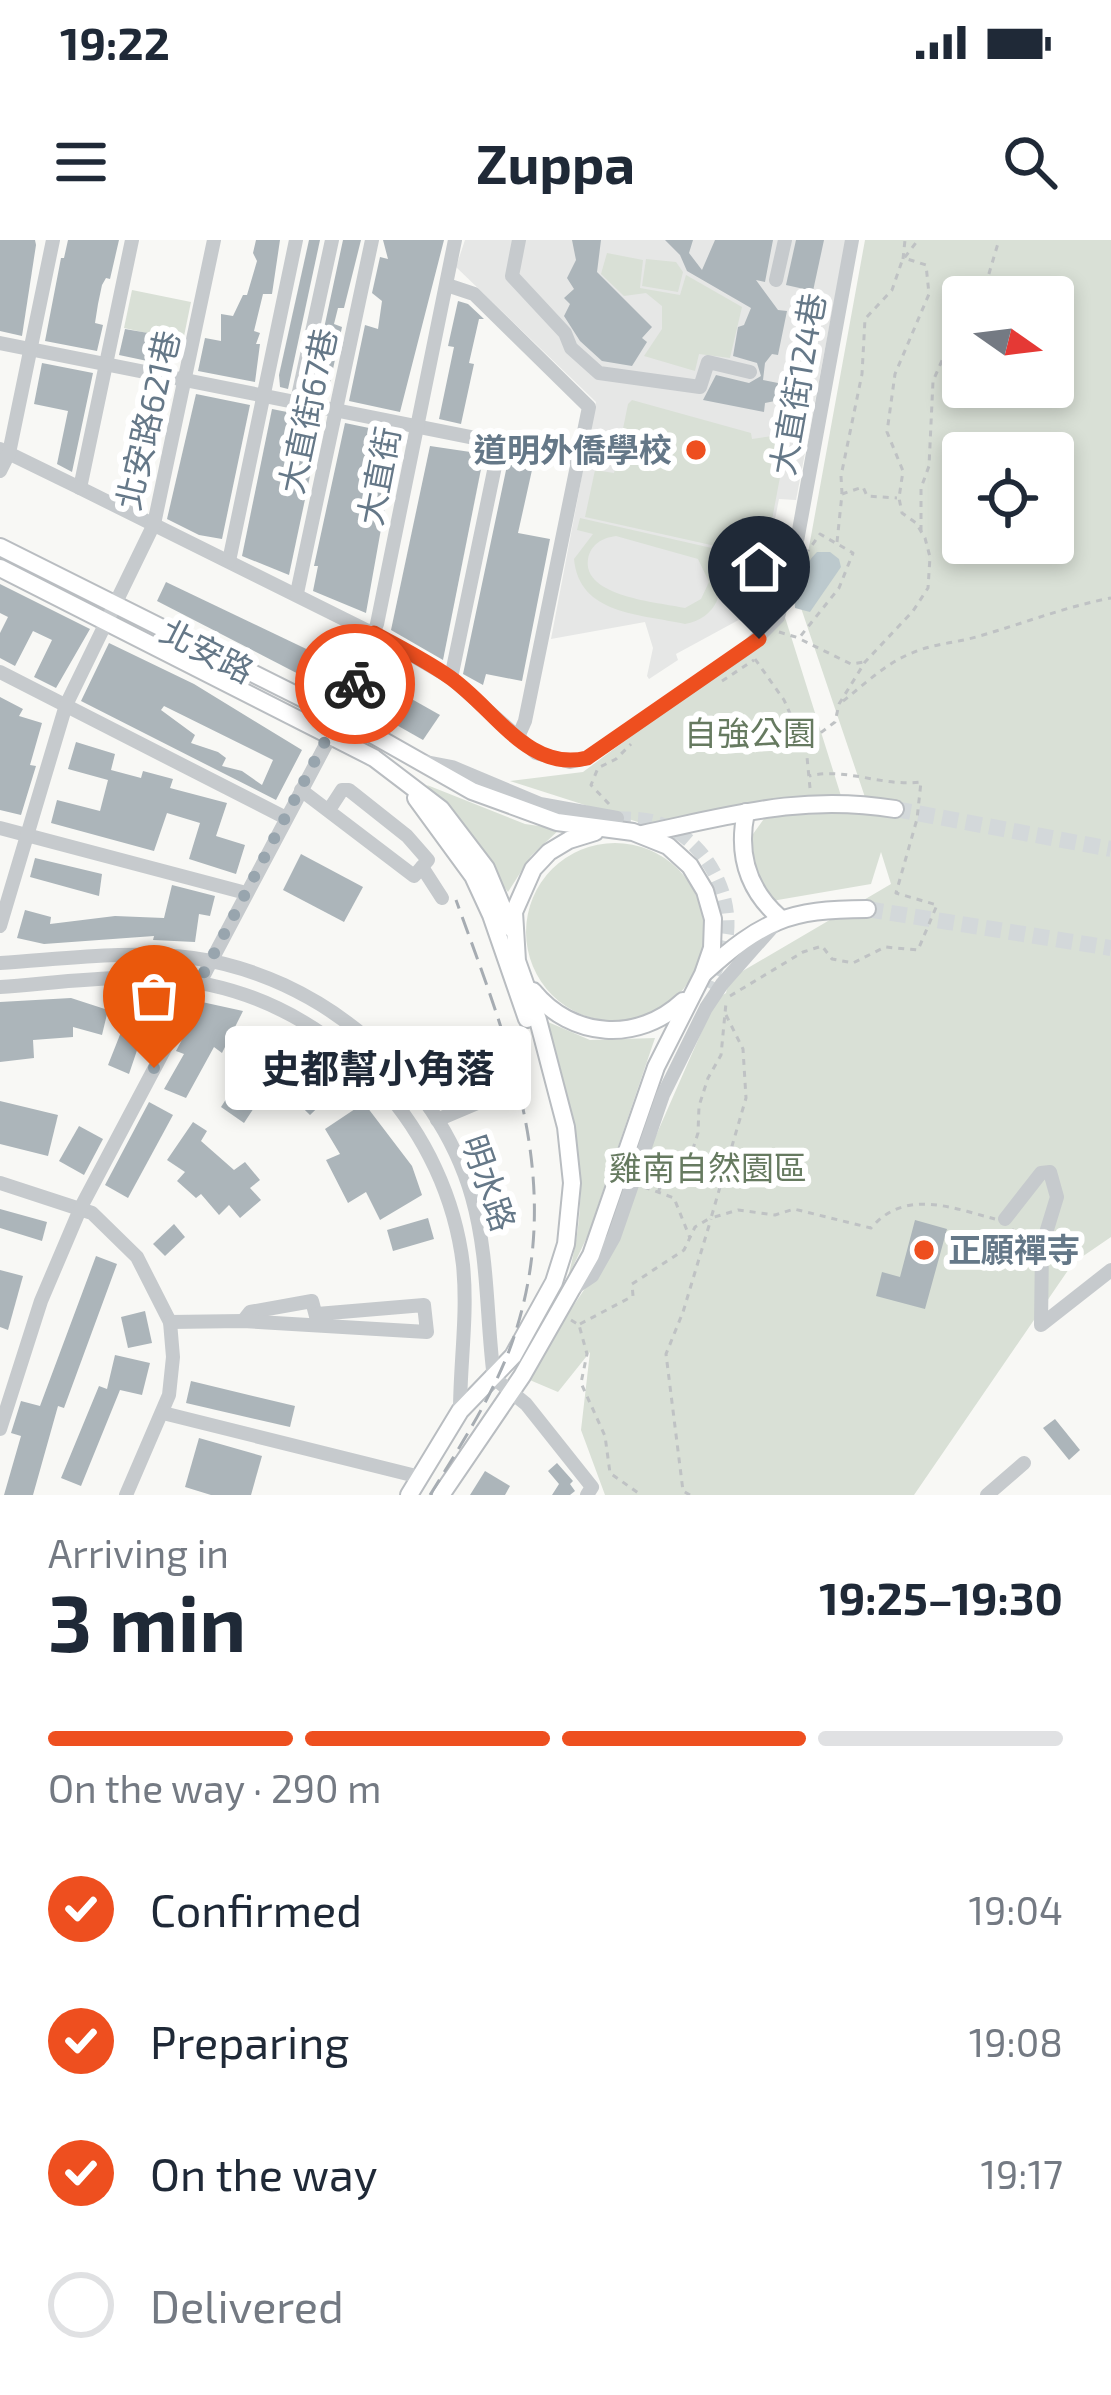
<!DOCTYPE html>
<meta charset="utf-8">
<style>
body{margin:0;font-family:"Exo 2","Noto Sans TC",sans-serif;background:#f2f2f3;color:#1f2937;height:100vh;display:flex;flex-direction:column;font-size:45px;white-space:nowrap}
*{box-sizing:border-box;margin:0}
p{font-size:39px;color:#747a83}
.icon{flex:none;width:66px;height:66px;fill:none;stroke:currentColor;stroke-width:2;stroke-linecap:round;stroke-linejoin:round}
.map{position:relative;height:1255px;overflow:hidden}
.side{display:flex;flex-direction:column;background:#fff;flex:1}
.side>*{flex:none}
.needle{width:78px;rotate:104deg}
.buttons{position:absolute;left:942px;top:36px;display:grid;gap:24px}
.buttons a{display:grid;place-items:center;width:132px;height:132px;border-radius:12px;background:#fff;box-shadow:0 6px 18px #0003;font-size:60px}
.pin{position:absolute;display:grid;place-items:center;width:102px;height:102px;color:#fff;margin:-123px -51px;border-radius:50% 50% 50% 0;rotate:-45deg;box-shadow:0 0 12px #0007}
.pin .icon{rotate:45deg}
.courier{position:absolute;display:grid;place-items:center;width:120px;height:120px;margin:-60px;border:9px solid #ee4f1f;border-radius:50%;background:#fff;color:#222;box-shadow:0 3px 15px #0007}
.bubble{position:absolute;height:84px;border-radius:12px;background:#fff;box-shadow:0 6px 18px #0003;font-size:39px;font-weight:700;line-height:84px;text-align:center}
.head em{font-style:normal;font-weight:700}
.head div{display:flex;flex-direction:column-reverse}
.head{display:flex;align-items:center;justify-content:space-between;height:204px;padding:0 48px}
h1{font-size:78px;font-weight:700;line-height:90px}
.bar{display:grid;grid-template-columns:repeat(4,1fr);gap:18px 12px;align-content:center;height:144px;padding:0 48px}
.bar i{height:15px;border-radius:9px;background:#e0e1e3}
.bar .selected{background:#ee4f1f}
.bar p{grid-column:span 4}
ol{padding:0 48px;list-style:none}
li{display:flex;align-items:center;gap:36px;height:132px}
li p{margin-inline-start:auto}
li .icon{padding:12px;border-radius:50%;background:#ee4f1f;color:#fff;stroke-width:4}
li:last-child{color:#747a83}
li i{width:66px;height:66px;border:6px solid #e0e1e3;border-radius:50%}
.status{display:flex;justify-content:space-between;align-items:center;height:84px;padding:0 60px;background:#fff;direction:ltr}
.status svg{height:33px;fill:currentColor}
header{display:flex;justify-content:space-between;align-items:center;height:156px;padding:0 48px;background:#fff;font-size:54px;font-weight:700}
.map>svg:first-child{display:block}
.built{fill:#e6e7e6}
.green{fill:#d9e0d6;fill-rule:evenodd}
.water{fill:#bcc9cd}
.building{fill:#acb5ba;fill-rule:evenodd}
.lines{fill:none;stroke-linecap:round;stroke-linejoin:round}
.minor-tunnel{stroke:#d3d8da;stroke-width:14;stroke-dasharray:14 7;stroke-linecap:butt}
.major-tunnel{stroke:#d3d8da;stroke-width:16;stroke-dasharray:16 8;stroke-linecap:butt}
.major-casing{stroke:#b9bdc1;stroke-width:20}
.path{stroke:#bfc2c4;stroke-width:3;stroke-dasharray:6 6;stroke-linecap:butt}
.minor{stroke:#c6cacd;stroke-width:14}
.major{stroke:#fff;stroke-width:16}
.rail{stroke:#a6acb2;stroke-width:3;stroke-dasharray:18 9;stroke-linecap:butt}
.done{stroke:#98a5ae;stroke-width:12;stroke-dasharray:0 21.6}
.route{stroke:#ee4f1f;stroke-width:15}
.poi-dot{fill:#ee4f1f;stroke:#fff;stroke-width:4.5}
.labels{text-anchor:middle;stroke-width:12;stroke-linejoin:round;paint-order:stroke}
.street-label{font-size:33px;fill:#657888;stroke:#fff}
.poi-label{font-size:33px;font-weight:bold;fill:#657888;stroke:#fff;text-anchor:end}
.park-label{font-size:33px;fill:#667a60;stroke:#fff}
</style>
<div class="status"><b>19:22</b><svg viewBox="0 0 49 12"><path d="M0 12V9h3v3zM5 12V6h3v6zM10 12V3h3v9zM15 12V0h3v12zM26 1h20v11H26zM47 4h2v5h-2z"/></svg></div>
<header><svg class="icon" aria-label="menu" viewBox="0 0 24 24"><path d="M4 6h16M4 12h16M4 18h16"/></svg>Zuppa<svg class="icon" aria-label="search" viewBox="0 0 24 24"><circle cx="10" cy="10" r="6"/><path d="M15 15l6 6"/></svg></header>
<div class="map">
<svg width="1111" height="1255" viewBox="0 0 1111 1255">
<rect width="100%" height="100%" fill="#f8f8f5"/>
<path class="built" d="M465,0H846L796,260L779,259L757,370L676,414L678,420L649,439L647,436L653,408L645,382L551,399L596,162L456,27Z"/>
<g class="green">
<path d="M865,0H1111V997L1073,1023L914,1255H605L581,1190L590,1112L558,1152L525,1138L596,1032L716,759L726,753L729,739L891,644L881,612L871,644L766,662L748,601L766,576L870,572L799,362ZM963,57H1053V147H963ZM963,213H1053V303H963Z"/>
<path d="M607,13L643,20L640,48L680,55L686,35L742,67L730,118L699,114L695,131L644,116L662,89V66L646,53L624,56L601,34Z"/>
<path d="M646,19L676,22L683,32L678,52L642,46Z"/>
<path d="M132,50L191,62L183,101L124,88Z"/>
<path d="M632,160L751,193L752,199L772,196L773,203L786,205L765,317L585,277L595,230L614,233L628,164Z"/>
<path d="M580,278L738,314L736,329L717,325C726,353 716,378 685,384C641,374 579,375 574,319L593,294L577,290ZM616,296L698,319L709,342L701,359L685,368C658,362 582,357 588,319C591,304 602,298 616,296Z"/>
<path d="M784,374L842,559L758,561L644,584L510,541L583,532L762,399Z"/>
<path d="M427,545L525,584L560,589L531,616L508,652Z"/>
<circle cx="615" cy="692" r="89"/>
<path d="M548,782L590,800L655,798L588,995L568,1037C595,938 573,877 548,782Z"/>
</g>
<path class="water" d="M817,312H830L839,319L841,327L810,372L795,368C793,348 803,326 817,312Z"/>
<g class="building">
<path d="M0,0H35L36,5L22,96L0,91Z"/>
<path d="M68,0H119L110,39L106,38L102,45L98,64L95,83L103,85L97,111L45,101L61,18H64Z"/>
<path d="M256,0H280L272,54H263L254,91L260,93L256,104H260L255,142L198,131L205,98L221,101V74L233,76L243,55H247L257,21L253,13Z"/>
<path d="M309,0H320L288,149L280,147L279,135Z"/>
<path d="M343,0H361L344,68H338L334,84L342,87L327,157L311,149Z"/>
<path d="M383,0H444L400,172L349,161L365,85L378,89L382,61L372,53L380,17L388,19Z"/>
<path d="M572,0H601L597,32L652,87L642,98L647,102L632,126L602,121L580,101L564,76L570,64L564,58L574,49L567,38L576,20Z"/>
<path d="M665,0H693L689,13L702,30L715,0H773L765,42L756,40L778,70L787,71L778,115L772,114L765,123L763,140L778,143L775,161L765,163L764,172L703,160L716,135L749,143L761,136L757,123L733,116L738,87L744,85L751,68L687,31L680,15Z"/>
<path d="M796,0H824L813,51L786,45Z"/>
<path d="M458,61L468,64L484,79H479L469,123L474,124L461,184L439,179L454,107L448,106Z"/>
<path d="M125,89L177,98L171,126L119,115Z"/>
<path d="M42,123L93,133L72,232L57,224L68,171L34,164Z"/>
<path d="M196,154L250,165L222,299L199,295L167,279Z"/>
<path d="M272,169L322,179L289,335L242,316Z"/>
<path d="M345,183L398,194L366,373L313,351L318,326H314Z"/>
<path d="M430,206L484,214L443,420L391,390Z"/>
<path d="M509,216L534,221L518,293L550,299L522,441L486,434L483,445L463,434Z"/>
<path d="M166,342L321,416L310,440L157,361Z"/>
<path d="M0,344L90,389L56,448L34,437L52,400L33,391L15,426L0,418V393L8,377L0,373Z"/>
<path d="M109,403L194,444L302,510L276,560L81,461ZM164,466L273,520L262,545L242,531L222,526L226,518L218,512L191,503L195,495L161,470Z"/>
<path d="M385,444L440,475L423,500L370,470Z"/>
<path d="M0,457L23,469L19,476L42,483L30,525L36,526L21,575L0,570Z"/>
<path d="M76,502L115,514L111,530L141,538L143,531L173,539L170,548L227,563L216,596L245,605L236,634L189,619L200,583L167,573L154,611L51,583L57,560L100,571L108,540L68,529Z"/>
<path d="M301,614L363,647L344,682L283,650Z"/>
<path d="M35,618L102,634L99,656L30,637Z"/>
<path d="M172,645L215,656L210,676L199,674L195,702L153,700L154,696L44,704L17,698L25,670L51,677L50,684L115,676L164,678Z"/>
<path d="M71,758L108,770L102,795L73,787V797L33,800L34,818L0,822V762Z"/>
<path d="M113,760L151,769L129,834L108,825L125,782L109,777Z"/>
<path d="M202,762L243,771L222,813L214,807L186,858L164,849L184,814L176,811Z"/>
<path d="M255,791L303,823L334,852L310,875L273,839L244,883L221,867L249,823L239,816Z"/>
<path d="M0,861L58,875L48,916L0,904Z"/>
<path d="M149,862L173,875L128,958L105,945Z"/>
<path d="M364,863L412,926L422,955L380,980L366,952L348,963L326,920L340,914L325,889Z"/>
<path d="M193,882L207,891L201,901L234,930L245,922L260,940L250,948L261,960L240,978L229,965L219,975L201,954L196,958L177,941L185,932L167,920Z"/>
<path d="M79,886L103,899L84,935L59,921Z"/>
<path d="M0,969L47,982L42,1001L0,988Z"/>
<path d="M428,978L434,999L393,1011L387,990Z"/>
<path d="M915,980L947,989L925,1069L876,1056L882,1032L900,1037Z"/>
<path d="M174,984L185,997L165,1016L153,1004Z"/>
<path d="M96,1016L117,1024L64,1168L58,1166L33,1255H4L21,1196L11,1193L21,1161L40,1166Z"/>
<path d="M0,1030L23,1036L8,1090L0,1087Z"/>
<path d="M145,1071L152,1103L128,1108L121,1077Z"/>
<path d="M115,1115L150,1123L142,1155L120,1150L81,1246L61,1238L99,1146L107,1149Z"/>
<path d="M191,1141L295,1166L290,1187L186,1163Z"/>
<path d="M1055,1179L1080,1210L1069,1220L1043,1188Z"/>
<path d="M199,1198L262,1216L251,1255H211L185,1247Z"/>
<path d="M557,1223L573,1241L570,1244L575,1251L570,1255H552L559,1244L548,1231Z"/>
<path d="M485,1231L510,1246L505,1255H470Z"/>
</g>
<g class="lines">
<path class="minor-tunnel" d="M617,578C629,579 643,578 655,582C701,595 732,648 727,694C724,713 716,730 707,747"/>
<g class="major-tunnel">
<path d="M895,569L1111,609"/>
<path d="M867,669L1111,708"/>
</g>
<defs>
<g id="major">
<path d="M0,307L352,483L472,551L557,582L633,592L668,606L690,626L705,651L713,679L712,708L703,734L656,827L591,1015L522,1136L441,1255"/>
<path d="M0,328L374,518L441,569L486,628L511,688"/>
<path d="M416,558L473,636L491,675L527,779"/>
<path d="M746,572C737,614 748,650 780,678"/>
<path d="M642,594C733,575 802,554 895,569"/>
<path d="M704,733C762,681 788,669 867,669"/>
<path d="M533,751C572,799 638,803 683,761"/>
<path d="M409,1255L460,1171L513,1116L554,1042L566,1004L572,943L566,887L538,780L517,721L514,672L533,629L549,612L569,600L595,592"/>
</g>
</defs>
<use href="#major" class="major-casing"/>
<g class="path">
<path d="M903,19L905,0"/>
<path d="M982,57L999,0"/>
<path d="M842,254L841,236L862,134L865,79L892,50L902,21L918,0"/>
<path d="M921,291V248L929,226L933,141L944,116L963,104"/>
<path d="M837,302L842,254L863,247L867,256L897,258"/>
<path d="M779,392L799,398L839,348L853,313L820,294L808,311"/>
<path d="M802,400L851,424L864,422"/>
<path d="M755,419L784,460L806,510"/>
<path d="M722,441L754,420"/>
<path d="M843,461C865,444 886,423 912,413C932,404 955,403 976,397C1022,384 1064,367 1111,358"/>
<path d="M810,548L807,517L815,497L835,482L839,464L865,422L913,371L928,348L930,317L925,298L916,283L902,273L899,258L903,231L887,192L895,134L929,54L926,25L904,18"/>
<path d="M609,564L591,545L598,528L616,519L631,504"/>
<path d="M730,756L803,712L822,706L832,719L853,723L885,707L918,710L937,665L896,653L917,579L921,542C882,547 846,527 809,536"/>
<path d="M726,775L743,809L746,858L711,978L738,970L775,975L794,969L871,988C905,948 953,968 995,979"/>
<path d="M644,947L674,958L690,998"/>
<path d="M658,953L665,933L689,921L698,893L699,866L708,838L721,815L726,763"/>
<path d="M1012,989L1028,1017"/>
<path d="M571,1080L579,1085L587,1114L581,1143L605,1196L610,1233L641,1255"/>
<path d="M580,1084L633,1056L632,1044L684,1010L695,987L710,978"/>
<path d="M690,1255L683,1251L666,1114L683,1072L711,979"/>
</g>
<g class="minor">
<path d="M132,0L80,248L386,400L451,438L536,513L570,522L587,518L747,408L778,377L795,312L852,0"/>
<path d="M519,0L512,36L565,93L571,108L599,133L700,147L708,122L750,132"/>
<path d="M776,40L785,0"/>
<path d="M447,45L474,54L589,167L525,481L518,497"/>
<path d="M0,103L580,219"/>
<path d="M297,161L332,0"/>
<path d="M0,209L80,248"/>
<path d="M0,231L9,213L53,0"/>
<path d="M229,321L296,0"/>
<path d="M297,353L372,0"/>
<path d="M0,432L286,578"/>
<path d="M451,438L500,202"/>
<path d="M426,522L452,527L540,564L617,578"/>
<path d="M301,550L414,636L428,620L407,596L349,550H342L329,570"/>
<path d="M0,588L246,653"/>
<path d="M422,627L442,658"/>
<path d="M0,686L66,465L154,284L214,0"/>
<path d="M0,723C64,719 129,710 193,718C318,735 437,834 472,957C489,1017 486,1077 494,1138L526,1164L592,1247L587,1255"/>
<path d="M0,747C69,742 142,730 210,745C343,774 447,890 463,1025C468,1074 460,1123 460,1171"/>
<path d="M437,880L496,855"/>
<path d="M0,943L92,973L137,1017L170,1082L173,1117L169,1155L126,1255"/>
<path d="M1005,979L1041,933L1050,932L1057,957L1042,1006L1041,1085L1111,1030"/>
<path d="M577,1046L592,1036L614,997L663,855L706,768L722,744L776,683"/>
<path d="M243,1081L250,1072L312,1061L317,1080"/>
<path d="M170,1082L243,1081L427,1092L424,1065L317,1074"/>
<path d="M163,1173L420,1237"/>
<path d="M0,1189L41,1061L81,967L340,478L377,384L455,0"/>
<path d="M987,1255L1024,1223"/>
</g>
<use href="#major" class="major"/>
<path class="rail" d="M430,1255C459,1208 489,1162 509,1111C569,949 511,812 456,660"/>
</g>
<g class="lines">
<path class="done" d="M154,828L355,444"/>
<path class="route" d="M355,444L374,393C399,407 425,420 448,436C493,466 527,533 587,518L759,399"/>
</g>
<g class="poi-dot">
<circle cx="696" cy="210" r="12"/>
<circle cx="924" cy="1010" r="12"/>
</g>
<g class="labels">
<g class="street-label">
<text transform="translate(798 144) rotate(-80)" y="12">大直街124巷</text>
<text transform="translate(308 171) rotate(-78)" y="12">大直街67巷</text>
<text transform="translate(148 180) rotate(-77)" y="12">北安路621巷</text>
<text transform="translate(379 236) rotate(-79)" y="12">大直街</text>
<text transform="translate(207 411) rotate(27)" y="12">北安路</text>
<text transform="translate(489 943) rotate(71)" y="12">明水路</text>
</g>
<g class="poi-label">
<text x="672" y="222">道明外僑學校</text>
<text x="948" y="1022" text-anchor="start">正願禪寺</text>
</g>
<g class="park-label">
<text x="750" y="505">自強公園</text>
<text x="708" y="940">雞南自然園區</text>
</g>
</g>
</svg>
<div class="buttons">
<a><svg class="needle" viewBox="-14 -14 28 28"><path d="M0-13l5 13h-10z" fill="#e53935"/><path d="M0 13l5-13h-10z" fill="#747a83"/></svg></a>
<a><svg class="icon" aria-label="locate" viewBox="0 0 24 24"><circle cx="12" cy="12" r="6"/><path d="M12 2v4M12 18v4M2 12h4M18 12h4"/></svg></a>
</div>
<div class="pin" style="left:154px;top:828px;background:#ea580c"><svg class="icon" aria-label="bag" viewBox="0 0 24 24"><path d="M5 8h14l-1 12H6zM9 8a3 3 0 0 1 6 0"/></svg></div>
<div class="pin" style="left:759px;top:399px;background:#1f2937"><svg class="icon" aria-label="home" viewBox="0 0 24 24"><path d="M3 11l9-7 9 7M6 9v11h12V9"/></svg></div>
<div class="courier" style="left:355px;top:444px"><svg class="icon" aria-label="bike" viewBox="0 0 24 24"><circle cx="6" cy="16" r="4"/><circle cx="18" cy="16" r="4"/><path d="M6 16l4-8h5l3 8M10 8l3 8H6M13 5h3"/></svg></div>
<div class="bubble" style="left:225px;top:786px;width:306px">史都幫小角落</div>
</div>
<section class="side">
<div class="head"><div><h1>3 min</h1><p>Arriving in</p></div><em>19:25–19:30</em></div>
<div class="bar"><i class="selected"></i><i class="selected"></i><i class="selected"></i><i></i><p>On the way · 290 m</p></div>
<ol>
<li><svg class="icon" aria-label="check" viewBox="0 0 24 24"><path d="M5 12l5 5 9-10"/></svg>Confirmed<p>19:04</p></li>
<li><svg class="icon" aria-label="check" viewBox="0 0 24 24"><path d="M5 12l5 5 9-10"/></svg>Preparing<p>19:08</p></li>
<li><svg class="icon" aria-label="check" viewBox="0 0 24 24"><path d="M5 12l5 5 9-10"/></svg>On the way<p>19:17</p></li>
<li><i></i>Delivered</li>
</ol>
</section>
